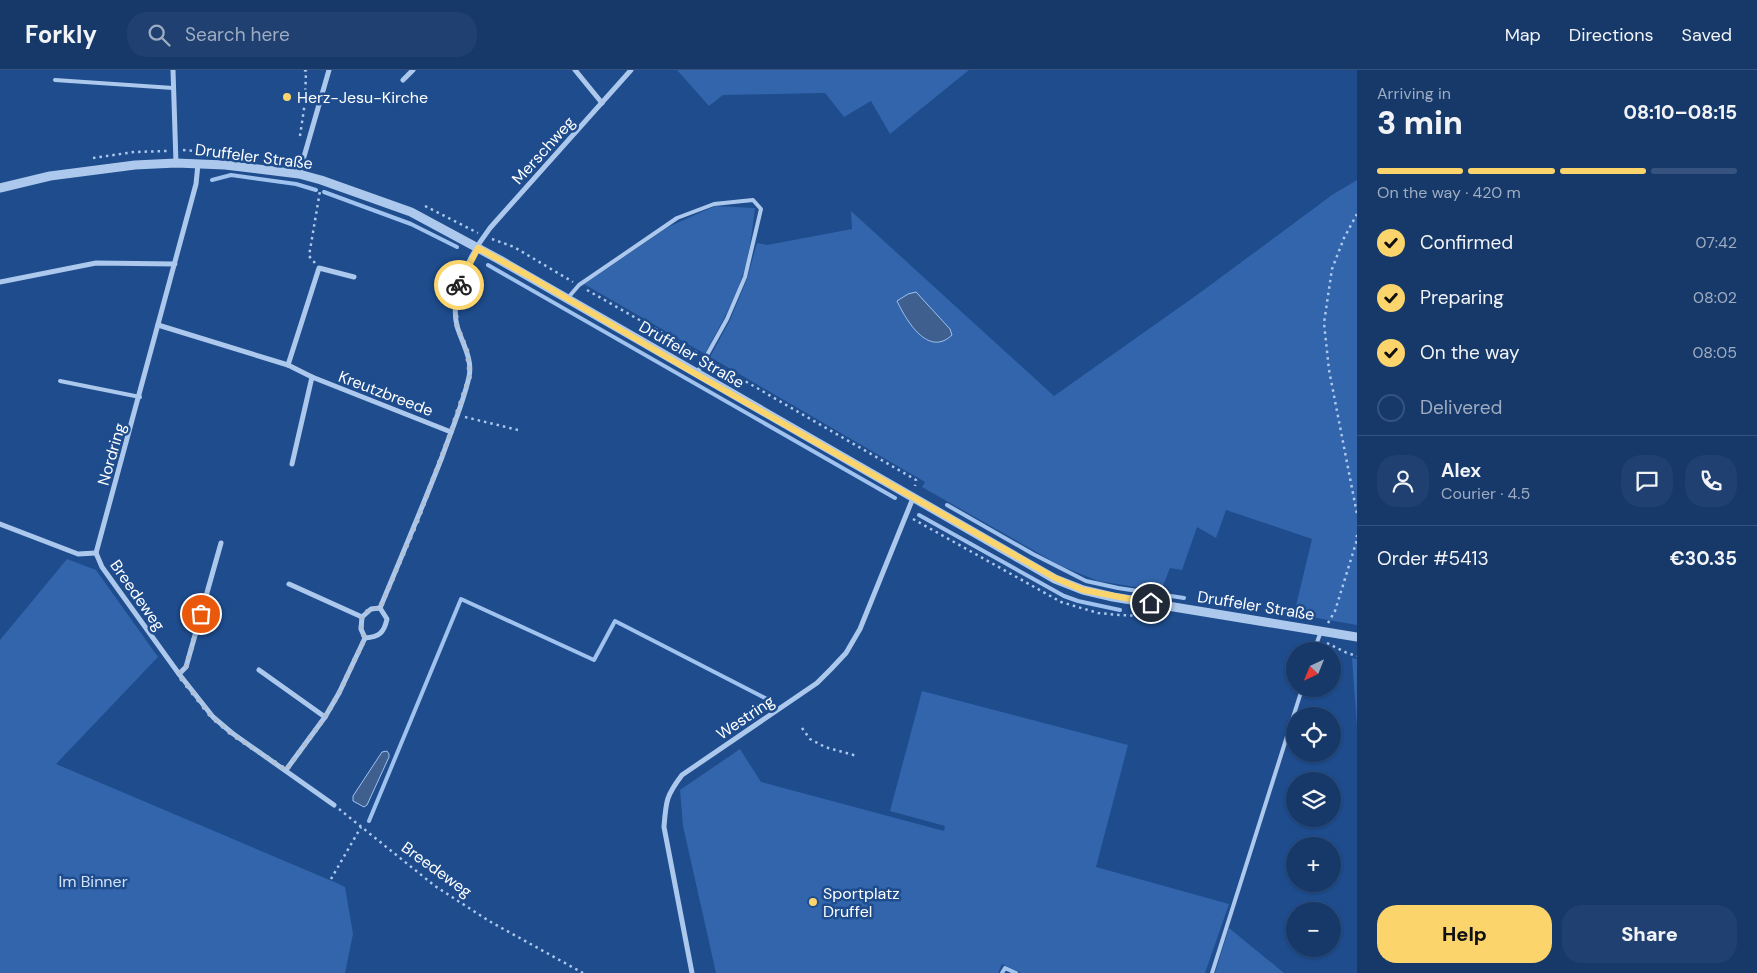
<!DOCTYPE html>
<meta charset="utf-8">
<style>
body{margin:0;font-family:"DM Sans",sans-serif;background:#1f4070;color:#f1f3f6;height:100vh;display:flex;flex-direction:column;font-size:19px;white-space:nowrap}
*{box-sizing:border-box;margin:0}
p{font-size:16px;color:#9eacc1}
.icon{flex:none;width:28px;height:28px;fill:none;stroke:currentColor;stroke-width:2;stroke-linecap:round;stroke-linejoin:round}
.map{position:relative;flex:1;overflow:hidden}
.drawer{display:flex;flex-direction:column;background:#16396a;width:400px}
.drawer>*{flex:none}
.needle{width:32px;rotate:223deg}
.buttons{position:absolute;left:1286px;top:572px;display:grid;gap:10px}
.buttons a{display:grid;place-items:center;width:55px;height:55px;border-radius:50%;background:#16396a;box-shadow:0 1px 4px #0004,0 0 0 1px #35537e;font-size:25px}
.pin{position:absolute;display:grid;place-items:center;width:42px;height:42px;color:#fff;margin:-21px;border:2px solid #fff;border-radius:50%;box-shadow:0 1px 5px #0007}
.courier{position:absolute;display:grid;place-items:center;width:50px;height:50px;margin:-25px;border:4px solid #fbd56c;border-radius:50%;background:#fff;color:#222;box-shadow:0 1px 6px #0007}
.head em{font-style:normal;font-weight:800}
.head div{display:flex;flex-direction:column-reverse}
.head{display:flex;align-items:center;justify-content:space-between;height:85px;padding:0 20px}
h1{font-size:32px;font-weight:800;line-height:38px}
.bar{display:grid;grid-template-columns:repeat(4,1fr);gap:8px 5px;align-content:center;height:60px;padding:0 20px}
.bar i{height:6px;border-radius:4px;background:#35537e}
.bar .selected{background:#fbd56c}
.bar p{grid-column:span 4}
.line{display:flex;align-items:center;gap:12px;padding:0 20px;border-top:1px solid #35537e}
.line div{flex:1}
.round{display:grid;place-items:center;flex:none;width:52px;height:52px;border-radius:20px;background:#1f4070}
ol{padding:0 20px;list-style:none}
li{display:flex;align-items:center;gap:15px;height:55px}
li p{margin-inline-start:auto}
li .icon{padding:5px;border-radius:50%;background:#fbd56c;color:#111;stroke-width:4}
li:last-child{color:#9eacc1}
li i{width:28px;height:28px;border:2px solid #35537e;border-radius:50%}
.button{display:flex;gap:10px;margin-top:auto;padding:10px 20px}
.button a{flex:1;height:58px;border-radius:20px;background:#fbd56c;color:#111;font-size:20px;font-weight:800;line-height:58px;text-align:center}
.button a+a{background:#1f4070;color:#f1f3f6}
header{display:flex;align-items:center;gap:30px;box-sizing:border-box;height:70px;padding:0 25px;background:#16396a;border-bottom:1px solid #35537e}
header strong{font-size:24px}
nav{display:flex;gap:28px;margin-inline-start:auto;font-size:18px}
.search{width:350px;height:45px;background:#1f4070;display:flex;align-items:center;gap:12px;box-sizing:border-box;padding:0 18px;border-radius:20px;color:#9eacc1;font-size:19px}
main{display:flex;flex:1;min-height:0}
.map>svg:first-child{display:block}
.green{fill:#3265ab;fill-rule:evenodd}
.water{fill:#3f608f;stroke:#a0c2ee}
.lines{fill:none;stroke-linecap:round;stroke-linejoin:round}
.stream{stroke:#a0c2ee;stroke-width:4}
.path{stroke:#acc8ec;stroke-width:2.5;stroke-dasharray:2.5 4;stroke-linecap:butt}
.service{stroke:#acc8ec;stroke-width:4}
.minor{stroke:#acc8ec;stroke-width:5}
.tertiary{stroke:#acc8ec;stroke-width:9}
.done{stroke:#b0c0d7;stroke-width:5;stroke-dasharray:0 9}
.route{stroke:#fbd56c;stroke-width:6}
.poi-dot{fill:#fbd56c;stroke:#1e4c8d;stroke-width:2}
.labels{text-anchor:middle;stroke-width:5;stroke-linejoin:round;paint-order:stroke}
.poi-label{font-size:16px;fill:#fff;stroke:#1e4c8d;text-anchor:start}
.street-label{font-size:16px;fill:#fff;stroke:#1e4c8d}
.park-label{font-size:16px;fill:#d2e3f9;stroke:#1e4c8d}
</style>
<header>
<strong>Forkly</strong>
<div class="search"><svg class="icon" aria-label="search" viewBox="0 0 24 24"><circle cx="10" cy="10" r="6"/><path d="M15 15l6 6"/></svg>Search here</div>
<nav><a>Map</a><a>Directions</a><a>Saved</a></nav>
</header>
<main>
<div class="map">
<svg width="1357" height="903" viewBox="0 0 1357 903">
<rect width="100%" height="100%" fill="#1e4c8d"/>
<g class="green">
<path d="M677,0H969L890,64L871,31L844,47L825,23L723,25L709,36Z"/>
<path d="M1357,110V555L1294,544L1312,469L1226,440L1216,468L1197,457L1182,500L1170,498L1161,521L1098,511L1061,496L922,417L925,412L710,287L730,250L747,209L757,173L767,175L852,159L851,141L1054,326L1201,222L1332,125ZM933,243L950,259L947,269Z"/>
<path d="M715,136L755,138C752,161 750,185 742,207C733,234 718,259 705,284L584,214L668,157Z"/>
<path d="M67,489L96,500L158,587L56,694L339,814L345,817L353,864L345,903H0V570Z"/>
<path d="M1352,588L1357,589V657Z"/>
<path d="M922,621L1128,675L1096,797L1229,834L1205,903H1021L1002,894L998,903H716L683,756L680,720L740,679L761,712L944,761L945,756L890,741Z"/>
<path d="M1229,858L1284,903H1215Z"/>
</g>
<g class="water">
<path d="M916,222L950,259L952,265C928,288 906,250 897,231L908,224Z"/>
<path d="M387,681L389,684V687L367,735L364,737L353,731V726L382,682Z"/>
</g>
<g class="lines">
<g class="stream">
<path d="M212,110L231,105L296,114L316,120"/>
<path d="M324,122L411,154L457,177"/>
<path d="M488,195L895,428"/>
<path d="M947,435L1033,484L1086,511L1118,518L1184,528"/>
<path d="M919,445L1064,526L1078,531L1120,540"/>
<path d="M369,751L461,529L594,590L615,551L771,631"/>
<path d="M1002,903L1005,898L1016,903"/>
</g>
<g class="path">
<path d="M300,66L305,32L306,1L304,0"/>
<path d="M183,80L217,83"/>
<path d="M93,88L134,82L167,81"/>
<path d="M425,136L478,163"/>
<path d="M1357,144L1344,168L1332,199L1324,253L1329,300L1357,444"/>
<path d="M492,169L514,177L573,212"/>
<path d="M315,193L309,186L320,121"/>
<path d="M587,220L699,284"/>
<path d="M712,292L916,410L915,416"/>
<path d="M465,347L518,360"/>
<path d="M913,449L1061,532L1098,543L1119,545L1164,547"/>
<path d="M1328,553L1335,541L1356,473L1357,465"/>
<path d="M1327,573L1347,583L1357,586"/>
<path d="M802,658L810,669L825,677L857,686"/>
<path d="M339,739L435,816L489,851L583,903"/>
<path d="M331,809L361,757"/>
</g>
<g class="service">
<path d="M55,10L173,18"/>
<path d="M567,229L579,215L677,148L714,134L753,130L761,139L745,207L727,249L697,303"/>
<path d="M60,311L140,327"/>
<path d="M1314,581L1321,561"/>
<path d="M1212,903L1302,619"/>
</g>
<g class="minor">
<path d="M173,0L176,93"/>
<path d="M575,0L602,33"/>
<path d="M403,10L413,0"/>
<path d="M299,104L329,0"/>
<path d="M0,212L96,193L175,194"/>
<path d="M158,255L288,295L312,307L451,362"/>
<path d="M288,295L319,198L354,207"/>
<path d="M292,394L312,307"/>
<path d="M0,454L78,484L96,483"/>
<path d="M96,483L196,114L198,94"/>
<path d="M96,483L102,497L179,604L213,647L232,663L334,735"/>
<path d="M289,514L362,547"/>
<path d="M380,538C401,488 422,438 442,387C451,361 463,334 469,307C473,289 462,273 457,256C449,224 471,183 490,158L631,0"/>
<path d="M365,568C379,567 384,563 387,549L380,538"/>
<path d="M365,568L361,559L362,547L371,539L380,538"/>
<path d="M259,600L325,647"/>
<path d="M179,604L186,597L221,473"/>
<path d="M286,700L325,647L339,623L365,568"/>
<path d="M692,903L664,757C666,731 666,726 682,705L817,613L831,599L846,583L860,559L913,428"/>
</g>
<path class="tertiary" d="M0,118L50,106L135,95L176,93L225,95L299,104L321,110L411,142L500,190L1055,509L1083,520L1113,527L1357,567"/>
</g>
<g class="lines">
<path class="done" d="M201,544L186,597L178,604L212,647L232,664L286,700L325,647L339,623L365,568L361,559L362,547L370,539L380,538L417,451L451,362L470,305L467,281L457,256L455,236L459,215"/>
<path class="route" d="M459,215L478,178L527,205L696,304L1055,508L1083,520L1151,533"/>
</g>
<g class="poi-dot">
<circle cx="287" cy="27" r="5"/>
<circle cx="813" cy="832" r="5"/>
</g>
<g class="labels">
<g class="poi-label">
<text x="297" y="33">Herz-Jesu-Kirche</text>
<text x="823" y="829">Sportplatz<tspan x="823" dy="18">Druffel</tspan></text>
</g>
<g class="street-label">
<text transform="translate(543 80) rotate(-48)" y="6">Merschweg</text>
<text transform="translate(254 86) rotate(7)" y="6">Druffeler Straße</text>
<text transform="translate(692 284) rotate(30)" y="6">Druffeler Straße</text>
<text transform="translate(386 323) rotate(21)" y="6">Kreutzbreede</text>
<text transform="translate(111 384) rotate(-74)" y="6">Nordring</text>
<text transform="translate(138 525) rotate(55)" y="6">Breedeweg</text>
<text transform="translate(1256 535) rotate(9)" y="6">Druffeler Straße</text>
<text transform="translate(745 647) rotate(-34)" y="6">Westring</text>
<text transform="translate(437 799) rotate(36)" y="6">Breedeweg</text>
</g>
<g class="park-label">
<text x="93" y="817">Im Binner</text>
</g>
</g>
</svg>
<div class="buttons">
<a><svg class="needle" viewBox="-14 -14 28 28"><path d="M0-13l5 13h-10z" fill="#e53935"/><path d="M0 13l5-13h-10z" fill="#9eacc1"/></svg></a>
<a><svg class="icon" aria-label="locate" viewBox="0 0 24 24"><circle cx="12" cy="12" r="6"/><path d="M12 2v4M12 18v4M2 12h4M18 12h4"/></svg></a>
<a><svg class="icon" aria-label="layers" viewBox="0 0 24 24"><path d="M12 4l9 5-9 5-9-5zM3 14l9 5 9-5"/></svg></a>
<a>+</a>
<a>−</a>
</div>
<div class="pin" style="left:201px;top:544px;background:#ea580c"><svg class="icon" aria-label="bag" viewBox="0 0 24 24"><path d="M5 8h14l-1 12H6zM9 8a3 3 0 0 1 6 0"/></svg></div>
<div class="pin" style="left:1151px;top:533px;background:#1f2937"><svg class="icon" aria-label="home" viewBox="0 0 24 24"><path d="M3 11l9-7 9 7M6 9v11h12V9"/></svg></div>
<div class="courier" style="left:459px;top:215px"><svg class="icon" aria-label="bike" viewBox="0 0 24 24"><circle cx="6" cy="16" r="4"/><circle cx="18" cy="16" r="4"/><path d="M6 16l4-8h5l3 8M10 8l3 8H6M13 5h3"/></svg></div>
</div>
<section class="drawer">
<div class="head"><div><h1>3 min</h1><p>Arriving in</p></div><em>08:10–08:15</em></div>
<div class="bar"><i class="selected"></i><i class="selected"></i><i class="selected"></i><i></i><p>On the way · 420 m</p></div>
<ol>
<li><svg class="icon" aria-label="check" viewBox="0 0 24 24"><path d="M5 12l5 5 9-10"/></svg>Confirmed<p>07:42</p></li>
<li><svg class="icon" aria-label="check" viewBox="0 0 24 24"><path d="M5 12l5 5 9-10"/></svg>Preparing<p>08:02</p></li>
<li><svg class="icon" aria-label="check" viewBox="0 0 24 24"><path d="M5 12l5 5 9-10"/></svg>On the way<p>08:05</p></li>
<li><i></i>Delivered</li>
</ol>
<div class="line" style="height:90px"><a class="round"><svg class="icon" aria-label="person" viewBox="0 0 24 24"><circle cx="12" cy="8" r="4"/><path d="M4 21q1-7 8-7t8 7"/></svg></a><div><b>Alex</b><p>Courier · 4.5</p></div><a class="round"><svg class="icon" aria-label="chat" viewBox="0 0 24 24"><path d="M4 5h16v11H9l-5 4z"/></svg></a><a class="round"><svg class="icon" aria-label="phone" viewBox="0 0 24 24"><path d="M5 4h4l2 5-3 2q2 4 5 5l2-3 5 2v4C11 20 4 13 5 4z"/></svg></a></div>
<div class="line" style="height:65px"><div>Order #5413</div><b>€30.35</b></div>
<div class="button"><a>Help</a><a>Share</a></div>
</section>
</main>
